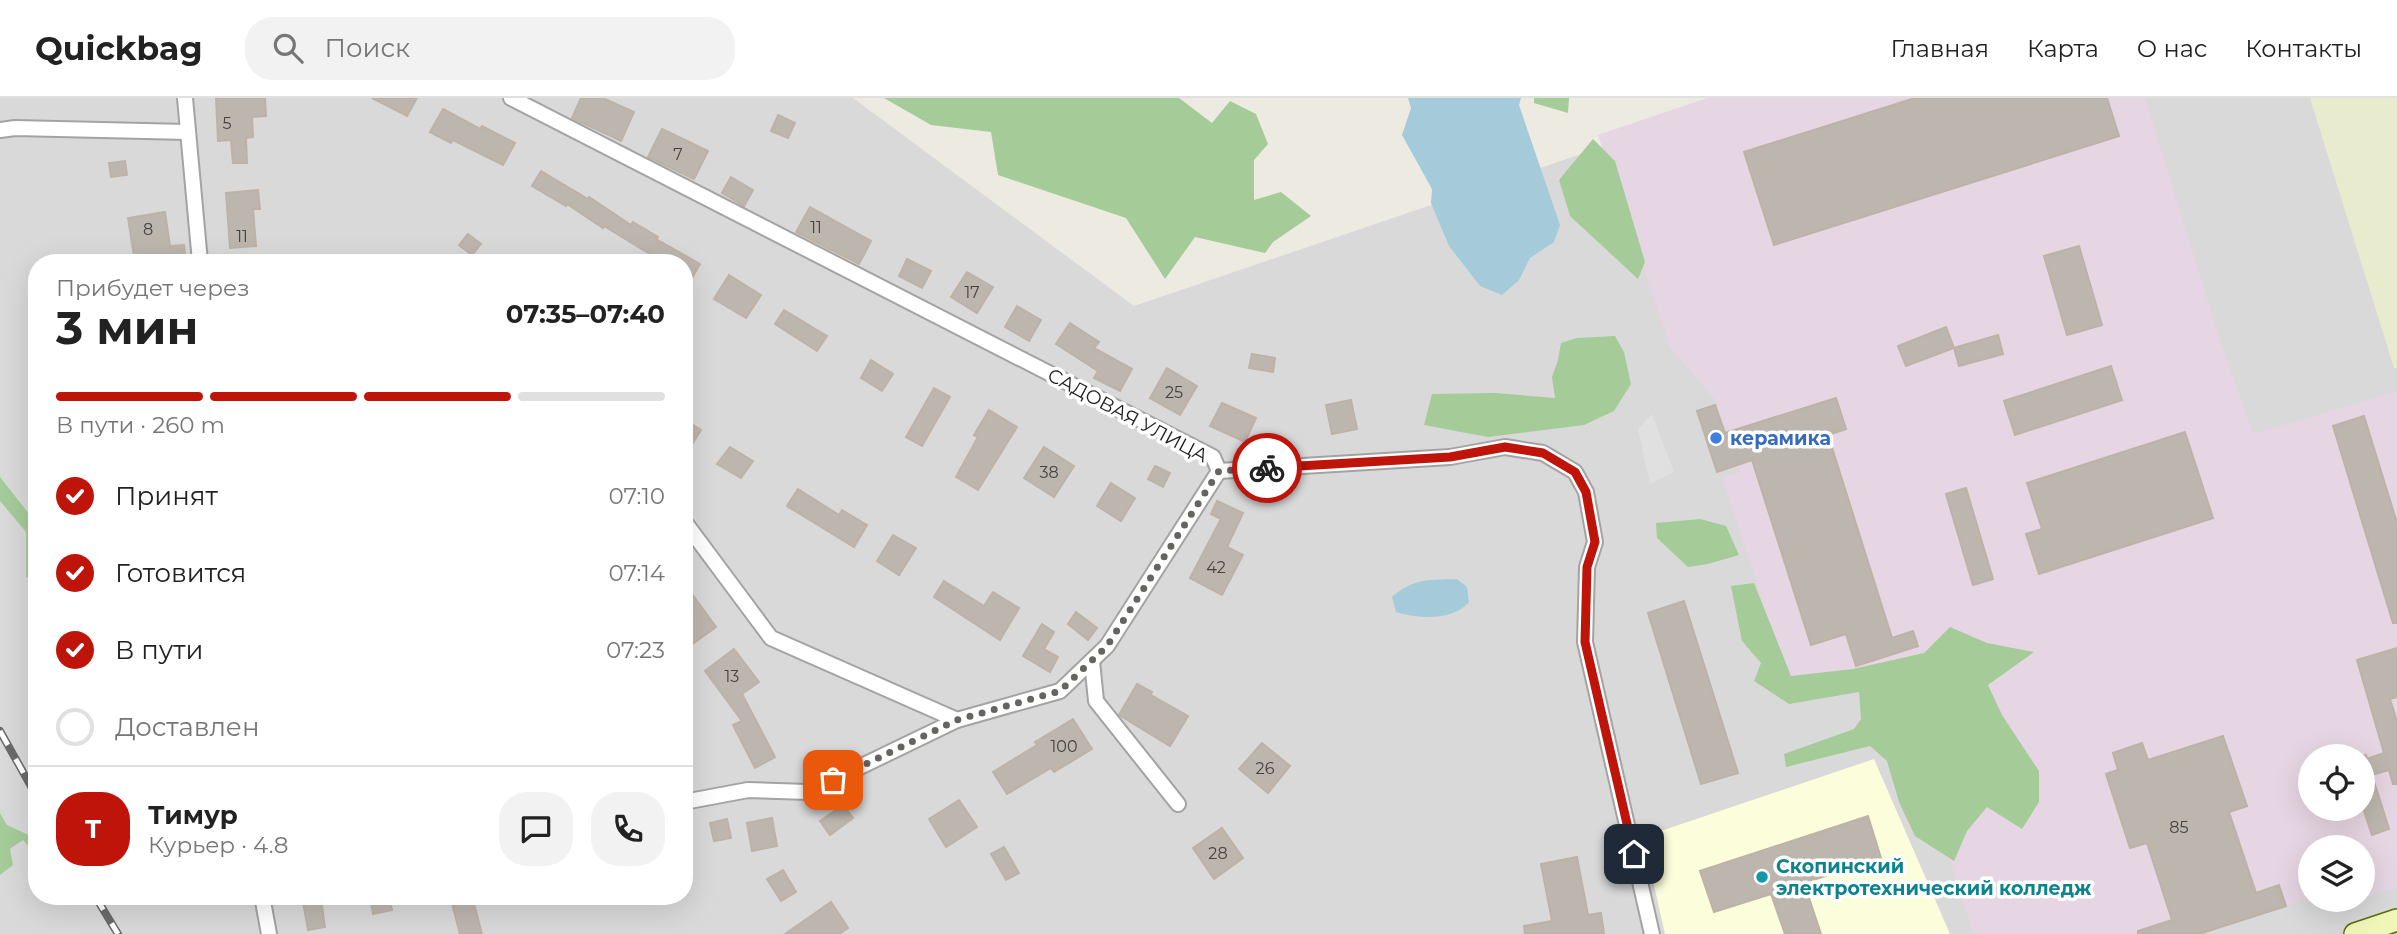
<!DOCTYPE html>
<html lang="ru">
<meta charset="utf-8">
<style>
body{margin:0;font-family:Montserrat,sans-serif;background:#f2f2f2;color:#222;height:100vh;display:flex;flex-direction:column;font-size:26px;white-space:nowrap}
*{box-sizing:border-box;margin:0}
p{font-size:23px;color:#767676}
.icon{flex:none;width:38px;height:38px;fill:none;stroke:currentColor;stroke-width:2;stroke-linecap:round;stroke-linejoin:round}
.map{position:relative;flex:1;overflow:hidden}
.details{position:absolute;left:28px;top:156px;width:665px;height:651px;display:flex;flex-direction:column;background:#fff;border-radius:28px;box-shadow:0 7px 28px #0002}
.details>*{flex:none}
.fabs{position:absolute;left:2298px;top:646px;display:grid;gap:14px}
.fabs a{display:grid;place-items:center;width:77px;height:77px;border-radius:50%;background:#fff;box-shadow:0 7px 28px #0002;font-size:35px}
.pin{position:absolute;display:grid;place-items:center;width:60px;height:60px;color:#fff;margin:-30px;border-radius:14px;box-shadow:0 4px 10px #0006}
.courier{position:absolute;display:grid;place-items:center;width:70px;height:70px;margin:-35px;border:5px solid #be140a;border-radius:50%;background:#fff;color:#222;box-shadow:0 2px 9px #0007}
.head em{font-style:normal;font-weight:700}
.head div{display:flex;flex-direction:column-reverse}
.head{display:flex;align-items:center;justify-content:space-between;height:119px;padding:0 28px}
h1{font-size:46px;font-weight:700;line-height:52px}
.bar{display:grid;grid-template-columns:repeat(4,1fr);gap:10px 7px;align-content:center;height:84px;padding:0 28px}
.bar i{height:9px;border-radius:5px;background:#e0e0e0}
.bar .on{background:#be140a}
.bar p{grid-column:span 4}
.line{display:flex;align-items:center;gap:18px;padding:0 28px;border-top:2px solid #e0e0e0}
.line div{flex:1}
.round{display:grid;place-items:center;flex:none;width:74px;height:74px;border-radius:28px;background:#f2f2f2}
ol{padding:0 28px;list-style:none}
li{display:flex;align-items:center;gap:21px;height:77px}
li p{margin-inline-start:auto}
li .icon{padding:7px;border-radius:50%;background:#be140a;color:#fff;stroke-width:4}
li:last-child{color:#767676}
li i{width:38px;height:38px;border:4px solid #e0e0e0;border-radius:50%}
header{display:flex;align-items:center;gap:42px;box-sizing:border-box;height:98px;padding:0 35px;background:#fff;border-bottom:2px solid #e0e0e0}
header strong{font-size:33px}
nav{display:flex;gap:38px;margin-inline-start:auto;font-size:24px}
.search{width:490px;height:63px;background:#f2f2f2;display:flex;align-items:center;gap:18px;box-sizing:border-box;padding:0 24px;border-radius:28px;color:#767676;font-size:26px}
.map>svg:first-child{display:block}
.residential{fill:#dad9d9;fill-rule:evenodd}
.industrial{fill:#e6d5e2;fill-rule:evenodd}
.education{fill:#fbfddb}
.farmland{fill:#e8ebce}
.forest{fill:#a5cb99}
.parking{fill:#e0e0e0}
.water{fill:#a5cad9}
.building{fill:#bdb6af;stroke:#beb2a6;stroke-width:2}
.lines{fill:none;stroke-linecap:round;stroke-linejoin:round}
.minor-casing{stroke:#a3a3a3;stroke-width:18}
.secondary-casing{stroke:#5d6c0a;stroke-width:24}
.minor{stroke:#fff;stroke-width:14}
.secondary{stroke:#eff6b8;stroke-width:21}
.rail-casing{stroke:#6a6a6a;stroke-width:8}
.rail{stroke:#fff;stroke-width:5;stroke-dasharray:16;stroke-linecap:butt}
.done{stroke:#656461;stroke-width:7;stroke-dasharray:0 12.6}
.route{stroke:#be140a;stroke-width:9}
.shop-dot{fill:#3f7fe0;stroke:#fff;stroke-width:2.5}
.culture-dot{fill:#0f9aa8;stroke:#fff;stroke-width:2.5}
.labels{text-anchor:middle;stroke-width:7;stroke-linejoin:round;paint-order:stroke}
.number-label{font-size:16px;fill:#444241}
.street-label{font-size:19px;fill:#1c1c1c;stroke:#fff}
.shop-label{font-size:19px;font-weight:bold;fill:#366cbe;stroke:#fff;text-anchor:start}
.culture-label{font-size:19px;font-weight:bold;fill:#0d838f;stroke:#fff;text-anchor:start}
</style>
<header>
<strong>Quickbag</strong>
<div class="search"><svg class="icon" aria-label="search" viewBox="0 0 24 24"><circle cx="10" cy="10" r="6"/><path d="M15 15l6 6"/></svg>Поиск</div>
<nav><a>Главная</a><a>Карта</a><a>О нас</a><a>Контакты</a></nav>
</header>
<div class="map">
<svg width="2397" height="836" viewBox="0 0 2397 836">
<rect width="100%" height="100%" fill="#edeae2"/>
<path class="residential" d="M0,0H853L1134,208L1746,0H2397V836H0ZM37,164H684V798H37ZM2310,658H2362V710H2310ZM2310,749H2362V802H2310Z"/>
<path class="industrial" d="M1707,0H2145L2220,242L2253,336L2397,293V789L2363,800L2362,749H2310V800L2199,836H1973L1889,566L1793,595L1722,380L1740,374L1716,303L1670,249L1598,37ZM2310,658H2362V710H2310Z"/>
<path class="education" d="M1874,661L1950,836H1665L1643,739Z"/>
<path class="farmland" d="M2310,0H2397V270H2394Z"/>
<g class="forest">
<path d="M884,0H1179L1212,25L1230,3L1256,16L1268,46L1254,62V102L1281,94L1311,118L1273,144L1265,155L1195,139L1165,181L1126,120L998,77L991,34L931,27Z"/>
<path d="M1534,0H1569L1568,15L1534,5Z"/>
<path d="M1593,41L1615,63L1645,164L1638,181L1570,118L1559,82Z"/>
<path d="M1615,238L1624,254L1631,286L1614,313L1584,327L1488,339L1424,327L1432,296L1495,295L1555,300L1552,279L1558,262L1561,245L1577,240Z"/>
<path d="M0,379L37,426V485L26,479V434L0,403Z"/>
<path d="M1700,421L1726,428L1739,457L1708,466L1688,469L1657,440L1656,425Z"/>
<path d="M1754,485L1791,578L1853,571L1924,555L1950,529L1987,545L2034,554L1988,587L2002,617L2039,673V704L2022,731L1987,709L1967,733L1954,763L1915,738L1899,704L1887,663L1870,648L1786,669L1784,656L1854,631L1861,621L1859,594L1789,606L1754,583L1761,565L1742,543L1731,488Z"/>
<path d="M0,715L7,727L37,741V758L23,742L10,751L13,767L0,777Z"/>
</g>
<path class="parking" d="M1652,316L1674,374L1650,386L1638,331Z"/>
<g class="water">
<path d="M1408,0H1521L1519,7L1560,127L1554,144L1530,160L1519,182L1502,197L1480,188L1449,148L1431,105L1432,91L1402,37L1411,10Z"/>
<path d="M1457,481L1467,489L1469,504C1453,523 1418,521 1396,514L1392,499C1414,480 1429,482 1457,481Z"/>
</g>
<g class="building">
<path d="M216,0H265L266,18L252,19L253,39L246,40L247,65H233L231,42L218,43Z"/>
<path d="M372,0H417L407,18Z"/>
<path d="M581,0H603L634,14L621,43L572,20Z"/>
<path d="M1915,0H2107L2119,38L1774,147L1744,54Z"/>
<path d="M443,11L480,31L482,28L515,45L503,67L453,42L451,45L430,34Z"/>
<path d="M778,17L795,25L788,40L771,33Z"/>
<path d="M662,31L708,53L694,81L648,59Z"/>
<path d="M125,63L127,77L111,79L109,65Z"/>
<path d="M541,73L588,101L589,99L631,127L633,124L658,139L656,141L700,166L684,194V164H663L604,128L603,130L567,106L566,108L532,88Z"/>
<path d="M731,79L753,92L744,108L722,95Z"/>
<path d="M258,92L260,111H253L256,148L230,150L226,95Z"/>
<path d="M810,109L871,143L859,166L796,134Z"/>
<path d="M165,114L170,148L184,147L186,164H135L128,120Z"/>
<path d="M468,136L481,146L472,157L459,147Z"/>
<path d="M2079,148L2102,227L2067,237L2044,158Z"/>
<path d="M907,161L931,173L922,190L899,178Z"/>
<path d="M967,174L993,189L977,215L951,199Z"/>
<path d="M729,177L761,197L746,220L714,201Z"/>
<path d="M1017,208L1041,222L1029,243L1005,229Z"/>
<path d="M784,212L827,238L817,253L775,226Z"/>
<path d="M1070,225L1099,244L1094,250L1132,271L1120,293L1094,280L1098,273L1056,246Z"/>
<path d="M1946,229L1954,250L1906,268L1898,248Z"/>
<path d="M1998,237L2003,256L1959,268L1954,250Z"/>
<path d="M1252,256L1275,260L1273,274L1249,270Z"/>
<path d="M871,262L893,276L882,293L861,280Z"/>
<path d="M2111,268L2122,302L2015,337L2004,303Z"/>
<path d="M1167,270L1197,288L1180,317L1150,300Z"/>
<path d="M934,290L950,299L922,348L906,339Z"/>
<path d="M1836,300L1846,331L1828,337L1892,540L1913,533L1918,548L1856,568L1846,536L1811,547L1752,362L1717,374L1697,313L1715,307L1725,335Z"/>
<path d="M1351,302L1357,331L1332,336L1326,307Z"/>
<path d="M1222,305L1256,320L1245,344L1210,328Z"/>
<path d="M989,312L1017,329L978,392L956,379L978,339L974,337Z"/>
<path d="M2364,318L2397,425V525H2393L2333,328Z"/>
<path d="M684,321L701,332L684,359Z"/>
<path d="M2185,334L2213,420L2039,476L2026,436L2042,431L2027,385Z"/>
<path d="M730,349L753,363L741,380L717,366Z"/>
<path d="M1044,349L1074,368L1054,399L1024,380Z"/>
<path d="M1155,368L1170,375L1163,389L1148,381Z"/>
<path d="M1111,385L1135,400L1121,423L1097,408Z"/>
<path d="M1966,390L1993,481L1973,487L1946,396Z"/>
<path d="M798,391L839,417L842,412L867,427L854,449L787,408Z"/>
<path d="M1217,403L1243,415L1227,449L1243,457L1222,497L1190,480L1221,421L1211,416Z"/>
<path d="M893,437L916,450L899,477L877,463Z"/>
<path d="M944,483L984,508L993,494L1019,510L1000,542L934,499Z"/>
<path d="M684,485L716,529L684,552Z"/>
<path d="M1684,503L1738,675L1701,686L1648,515Z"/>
<path d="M1076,514L1097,530L1088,542L1068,526Z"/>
<path d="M1042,526L1054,534L1044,551L1058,559L1050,574L1023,558Z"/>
<path d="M2397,550V599L2390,601L2397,624V686H2393L2389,672L2372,677L2389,731L2372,737L2362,707V658L2366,657L2367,661L2384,655L2357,562Z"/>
<path d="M734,551L759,584L742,596L775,659L755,670L733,627L742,623L705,573Z"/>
<path d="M1137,586L1152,594L1151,597L1188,618L1170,648L1119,617Z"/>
<path d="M1073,621L1092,651L1054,674L1051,670L1007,696L993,674L1037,647L1035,644Z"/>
<path d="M2223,638L2247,708L2229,714L2256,795L2279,787L2286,808L2199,836H2138V833L2172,822L2147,745L2130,750L2106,676L2118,672L2113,655L2142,645L2148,662Z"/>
<path d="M1262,645L1290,668L1268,695L1239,671Z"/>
<path d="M959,702L977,729L946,749L929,721Z"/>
<path d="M843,707L853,720L830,737L820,723Z"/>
<path d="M1868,718L1881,760L1804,785L1821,836H1785L1771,796L1714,814L1700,773Z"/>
<path d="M772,720L777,748L752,753L747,725Z"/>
<path d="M727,721L731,740L714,743L710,725Z"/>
<path d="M1222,730L1243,760L1214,781L1193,750Z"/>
<path d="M1004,749L1019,775L1006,782L991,756Z"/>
<path d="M1577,759L1588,817L1601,815L1604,836H1525L1524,828L1552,823L1541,766Z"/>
<path d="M783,772L796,794L781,803L767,781Z"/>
<path d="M370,798H389L392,812L373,816Z"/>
<path d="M450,798H472L482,836H460Z"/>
<path d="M321,801L325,829L308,832L303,804Z"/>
<path d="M831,804L848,830L839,836H785Z"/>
</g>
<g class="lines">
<defs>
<g id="minor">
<path d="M185,0L200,164"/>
<path d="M511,0L1213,359L1219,373L1450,359L1505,349L1543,355L1575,374L1586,394L1595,444L1587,469L1585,544L1652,836"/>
<path d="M0,32L15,30L188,34"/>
<path d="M684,423L771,540L957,622"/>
<path d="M1092,563L1096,603L1178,706"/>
<path d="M684,704L748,692L808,694L957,622L1060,593L1107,548L1219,373"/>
<path d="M262,798L269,836"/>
</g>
<path id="secondary" d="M2355,836L2397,822"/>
</defs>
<use href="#minor" class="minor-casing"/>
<use href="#secondary" class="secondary-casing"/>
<use href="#minor" class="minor"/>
<use href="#secondary" class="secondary"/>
<defs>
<g id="rail">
<path d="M0,633L37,699"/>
<path d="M95,798L118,836"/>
</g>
</defs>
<use href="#rail" class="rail-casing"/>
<use href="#rail" class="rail"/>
</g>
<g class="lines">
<path class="done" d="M833,682L957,622L1060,593L1107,548L1219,373L1267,370"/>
<path class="route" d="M1267,370L1450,359L1505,349L1543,355L1575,374L1586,394L1595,444L1587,469L1585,544L1634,756"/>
</g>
<circle class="shop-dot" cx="1716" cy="340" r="7"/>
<circle class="culture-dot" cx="1762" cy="779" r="7"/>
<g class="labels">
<g class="number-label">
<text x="227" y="31">5</text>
<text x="678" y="62">7</text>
<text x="816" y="135">11</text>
<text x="148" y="137">8</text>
<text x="242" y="144">11</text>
<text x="972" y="200">17</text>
<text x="1174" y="300">25</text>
<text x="1049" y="380">38</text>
<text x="1216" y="475">42</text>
<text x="732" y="584">13</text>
<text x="1064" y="654">100</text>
<text x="1265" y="676">26</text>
<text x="2179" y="735">85</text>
<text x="1218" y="761">28</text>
</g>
<g class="street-label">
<text transform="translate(1128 317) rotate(28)" y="7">САДОВАЯ УЛИЦА</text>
</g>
<g class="shop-label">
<text x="1730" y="347">керамика</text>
</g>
<g class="culture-label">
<text x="1776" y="775">Скопинский<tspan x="1776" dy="22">электротехнический колледж</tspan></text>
</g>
</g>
</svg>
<div class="fabs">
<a><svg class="icon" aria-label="locate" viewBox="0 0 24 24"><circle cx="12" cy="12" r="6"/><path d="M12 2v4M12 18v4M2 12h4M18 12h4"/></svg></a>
<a><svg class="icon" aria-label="layers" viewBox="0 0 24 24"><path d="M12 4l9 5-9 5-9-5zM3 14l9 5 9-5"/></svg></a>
</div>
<div class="pin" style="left:833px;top:682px;background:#ea580c"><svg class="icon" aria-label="bag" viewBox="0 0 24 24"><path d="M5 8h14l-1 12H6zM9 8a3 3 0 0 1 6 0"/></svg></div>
<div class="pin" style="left:1634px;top:756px;background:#1f2937"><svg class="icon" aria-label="home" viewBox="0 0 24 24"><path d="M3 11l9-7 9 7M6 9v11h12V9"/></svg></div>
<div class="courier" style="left:1267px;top:370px"><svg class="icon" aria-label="bike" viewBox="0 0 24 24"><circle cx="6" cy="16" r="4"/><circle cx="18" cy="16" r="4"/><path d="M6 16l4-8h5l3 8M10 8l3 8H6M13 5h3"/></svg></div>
<section class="details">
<div class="head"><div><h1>3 мин</h1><p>Прибудет через</p></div><em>07:35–07:40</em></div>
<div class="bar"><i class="on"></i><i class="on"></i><i class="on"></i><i></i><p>В пути · 260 m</p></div>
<ol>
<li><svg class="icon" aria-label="check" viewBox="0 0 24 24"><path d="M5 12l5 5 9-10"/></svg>Принят<p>07:10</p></li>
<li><svg class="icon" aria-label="check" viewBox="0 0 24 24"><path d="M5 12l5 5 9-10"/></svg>Готовится<p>07:14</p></li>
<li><svg class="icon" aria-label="check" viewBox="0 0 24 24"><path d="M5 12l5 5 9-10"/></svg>В пути<p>07:23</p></li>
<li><i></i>Доставлен</li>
</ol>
<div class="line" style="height:126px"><b class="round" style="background:#be140a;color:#fff">Т</b><div><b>Тимур</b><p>Курьер · 4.8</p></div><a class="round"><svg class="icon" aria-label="chat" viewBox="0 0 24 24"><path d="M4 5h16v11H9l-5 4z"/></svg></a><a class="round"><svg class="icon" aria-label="phone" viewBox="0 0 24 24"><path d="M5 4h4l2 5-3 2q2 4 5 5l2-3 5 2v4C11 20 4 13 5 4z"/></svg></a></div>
</section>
</div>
